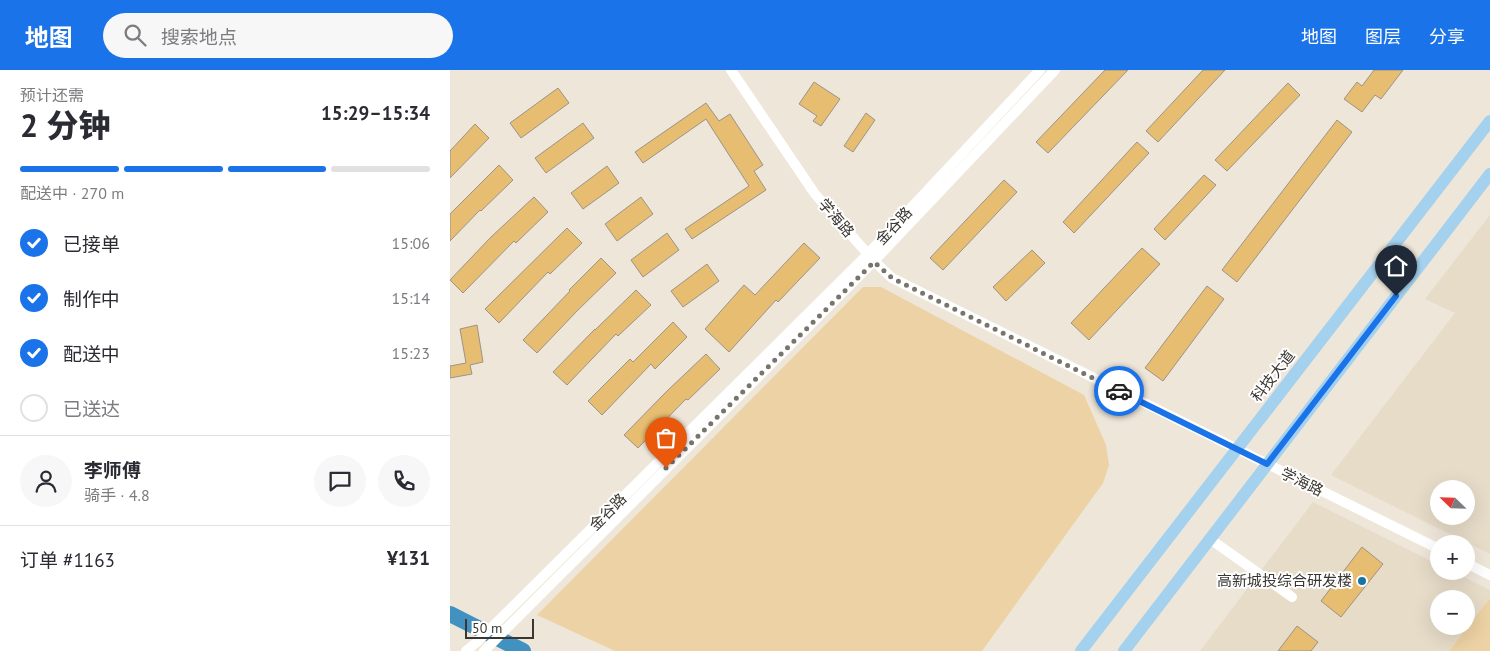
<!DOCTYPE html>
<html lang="zh">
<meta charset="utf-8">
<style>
body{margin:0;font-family:"PT Sans","Noto Sans SC",sans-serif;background:#f7f7f7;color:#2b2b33;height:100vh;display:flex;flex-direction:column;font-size:19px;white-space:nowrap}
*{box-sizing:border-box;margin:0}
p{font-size:16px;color:#7c7c81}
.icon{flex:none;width:28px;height:28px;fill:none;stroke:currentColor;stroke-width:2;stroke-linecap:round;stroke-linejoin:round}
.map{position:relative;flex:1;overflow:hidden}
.sheet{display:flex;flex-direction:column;background:#fff;width:450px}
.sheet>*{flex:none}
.needle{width:32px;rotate:293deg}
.controls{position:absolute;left:980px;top:410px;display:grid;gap:10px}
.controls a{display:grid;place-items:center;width:45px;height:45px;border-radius:50%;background:#fff;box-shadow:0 5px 20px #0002;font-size:25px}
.scale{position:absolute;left:15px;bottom:12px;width:69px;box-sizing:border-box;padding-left:5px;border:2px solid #3a3732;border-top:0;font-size:14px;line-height:18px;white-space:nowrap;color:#3a3732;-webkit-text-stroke:4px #fff;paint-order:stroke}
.pin{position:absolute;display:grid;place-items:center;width:42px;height:42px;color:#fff;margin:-51px -21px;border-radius:50% 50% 50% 0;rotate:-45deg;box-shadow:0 0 5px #0007}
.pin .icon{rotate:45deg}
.courier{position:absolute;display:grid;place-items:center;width:50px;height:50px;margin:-25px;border:4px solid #1a73e8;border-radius:50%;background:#fff;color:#222;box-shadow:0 1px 6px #0007}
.head em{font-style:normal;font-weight:800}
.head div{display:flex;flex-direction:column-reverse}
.head{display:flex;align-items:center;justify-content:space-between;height:85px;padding:0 20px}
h1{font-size:32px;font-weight:800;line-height:38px}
.bar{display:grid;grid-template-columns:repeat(4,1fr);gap:8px 5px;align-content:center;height:60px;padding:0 20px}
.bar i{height:6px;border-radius:4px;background:#e1e1e2}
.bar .current{background:#1a73e8}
.bar p{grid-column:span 4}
.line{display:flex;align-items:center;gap:12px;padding:0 20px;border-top:1px solid #e1e1e2}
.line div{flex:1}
.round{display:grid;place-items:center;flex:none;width:52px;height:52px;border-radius:26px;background:#f7f7f7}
ol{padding:0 20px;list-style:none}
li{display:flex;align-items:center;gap:15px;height:55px}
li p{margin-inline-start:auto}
li .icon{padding:5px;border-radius:50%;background:#1a73e8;color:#fff;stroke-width:4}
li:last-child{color:#7c7c81}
li i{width:28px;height:28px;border:2px solid #e1e1e2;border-radius:50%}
header{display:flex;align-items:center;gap:30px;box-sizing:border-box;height:70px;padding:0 25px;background:#1a73e8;color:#fff}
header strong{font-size:24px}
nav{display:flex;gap:28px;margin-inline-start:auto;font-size:18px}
.search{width:350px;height:45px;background:#f7f7f7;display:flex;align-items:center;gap:12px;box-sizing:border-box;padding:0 18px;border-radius:28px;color:#7c7c81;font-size:19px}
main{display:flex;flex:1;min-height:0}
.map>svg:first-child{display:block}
.built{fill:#e7dcc8;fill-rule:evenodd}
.green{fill:#ecd2a4}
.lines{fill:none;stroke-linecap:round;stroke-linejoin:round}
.river{stroke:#4192c1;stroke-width:16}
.building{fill:#e6bd71;stroke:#9b9488}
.minor{stroke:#fff;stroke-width:10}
.major{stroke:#a4d1ee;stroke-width:12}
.done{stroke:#79746c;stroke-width:5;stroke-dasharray:0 9}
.route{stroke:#1a73e8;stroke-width:6}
.poi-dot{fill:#1873a2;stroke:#fff;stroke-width:2}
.labels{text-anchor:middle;stroke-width:4;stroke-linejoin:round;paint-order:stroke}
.street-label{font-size:15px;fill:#3a3732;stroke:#fff}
.poi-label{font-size:15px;fill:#3a3732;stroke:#fff;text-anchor:end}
</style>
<header>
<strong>地图</strong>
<div class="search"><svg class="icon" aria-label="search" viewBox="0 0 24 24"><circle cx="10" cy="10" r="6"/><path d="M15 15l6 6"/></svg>搜索地点</div>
<nav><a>地图</a><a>图层</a><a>分享</a></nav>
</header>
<main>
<section class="sheet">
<div class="head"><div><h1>2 分钟</h1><p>预计还需</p></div><em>15:29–15:34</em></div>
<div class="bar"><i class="current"></i><i class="current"></i><i class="current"></i><i></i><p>配送中 · 270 m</p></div>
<ol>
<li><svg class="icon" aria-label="check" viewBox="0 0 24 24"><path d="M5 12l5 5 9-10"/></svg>已接单<p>15:06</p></li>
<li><svg class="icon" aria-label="check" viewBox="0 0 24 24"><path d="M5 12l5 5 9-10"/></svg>制作中<p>15:14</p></li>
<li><svg class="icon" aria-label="check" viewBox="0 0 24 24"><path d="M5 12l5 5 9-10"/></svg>配送中<p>15:23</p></li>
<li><i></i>已送达</li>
</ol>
<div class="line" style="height:90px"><a class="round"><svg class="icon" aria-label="person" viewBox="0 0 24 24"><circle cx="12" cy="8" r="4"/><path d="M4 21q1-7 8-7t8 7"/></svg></a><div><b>李师傅</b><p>骑手 · 4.8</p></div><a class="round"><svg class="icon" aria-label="chat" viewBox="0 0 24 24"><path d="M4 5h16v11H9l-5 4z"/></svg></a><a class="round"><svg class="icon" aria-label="phone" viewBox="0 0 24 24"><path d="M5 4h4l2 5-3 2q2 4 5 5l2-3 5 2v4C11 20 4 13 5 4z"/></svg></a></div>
<div class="line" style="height:65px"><div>订单 #1163</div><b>¥131</b></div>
</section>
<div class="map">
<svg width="1040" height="581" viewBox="0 0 1040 581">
<rect width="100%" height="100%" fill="#eee6d9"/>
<g class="built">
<path d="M1040,145V484L881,405L1005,243L975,229ZM989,419H1016V446H989Z"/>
<path d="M863,432L989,495V501H1002L1040,520V528L999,581H750ZM989,529H1016V556H989Z"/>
</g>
<g class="green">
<path d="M413,217H431L634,325L656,375L659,395L653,413L532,581H165L87,545Z"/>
<path d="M1040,528V581H999Z"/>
</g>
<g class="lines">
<path class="river" d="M0,544L73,581"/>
</g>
<g class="building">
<path d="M655,0H678L598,83L586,72Z"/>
<path d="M753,0H775L708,72L696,61Z"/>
<path d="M924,0H953L931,29L925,25L912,42L894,29L907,12L912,16Z"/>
<path d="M364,12L390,29L371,56L363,51L367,46L349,34Z"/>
<path d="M838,13L850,25L777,101L765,90Z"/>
<path d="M108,18L119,33L71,68L60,53Z"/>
<path d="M256,33L269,51L280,44L313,95L304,101L316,120L242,169L235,159L299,116L256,49L193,93L185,82Z"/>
<path d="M416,43L425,50L403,82L394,76Z"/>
<path d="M887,50L902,62L787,212L772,200Z"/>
<path d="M133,53L144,68L96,103L85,88Z"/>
<path d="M25,54L39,68L0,108V81Z"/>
<path d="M687,72L699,83L624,163L613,152Z"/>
<path d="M49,95L63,110L31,141L30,140L0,171V144Z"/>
<path d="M157,96L169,113L133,139L121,123Z"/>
<path d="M754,105L766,115L715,170L704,159Z"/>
<path d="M554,110L567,122L493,200L480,188Z"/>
<path d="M84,127L98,142L66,173L64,171L13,223L0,210L41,167Z"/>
<path d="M191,127L203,144L167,171L155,154Z"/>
<path d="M117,158L132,173L100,204L98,202L49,253L35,239Z"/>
<path d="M217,163L229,180L193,207L181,190Z"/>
<path d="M354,173L370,188L328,232L326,230L279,282L255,259L294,215L305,225Z"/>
<path d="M692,178L710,194L639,270L621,253Z"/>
<path d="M582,180L595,193L556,231L543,217Z"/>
<path d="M151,188L166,203L128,240L87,283L73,270L120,221L119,220Z"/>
<path d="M257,194L269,211L233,237L221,221Z"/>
<path d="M757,216L774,229L713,311L695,298Z"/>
<path d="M186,220L201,235L168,266L166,264L117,315L103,302L145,259V260Z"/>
<path d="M223,252L237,267L205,299L201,294L152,345L138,331L180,289L183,292Z"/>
<path d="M27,255L33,292L20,295L22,304L0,308V296L16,293L10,259Z"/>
<path d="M256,284L270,299L238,330L236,329L188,378L174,365L216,322Z"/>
<path d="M912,477L933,494L891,547L871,531Z"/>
<path d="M847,556L868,572L861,581H828Z"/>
</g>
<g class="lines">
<g class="minor">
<path d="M281,0L365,124L424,191L442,208L989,479"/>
<path d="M760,469L842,527"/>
<path d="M1016,493L1040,505"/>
<path d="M16,581L27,572L418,184L590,0"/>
<path d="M34,581L424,191L605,0"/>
</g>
<g class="major">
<path d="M631,581L1040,51"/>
<path d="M674,581L1040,104"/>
</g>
</g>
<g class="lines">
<path class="done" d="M216,398L424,192L442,208L669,321"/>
<path class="route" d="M669,321L817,394L946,226"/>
</g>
<circle class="poi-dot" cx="912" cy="511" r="5"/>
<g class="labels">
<g class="street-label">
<text transform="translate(386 148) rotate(49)" y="5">学海路</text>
<text transform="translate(444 156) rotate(-47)" y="5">金谷路</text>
<text transform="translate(823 306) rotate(-52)" y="5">科技大道</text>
<text transform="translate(852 412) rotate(26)" y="5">学海路</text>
<text transform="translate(158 442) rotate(-45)" y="5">金谷路</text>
</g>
<g class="poi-label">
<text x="902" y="516">高新城投综合研发楼</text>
</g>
</g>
</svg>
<div class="controls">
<a><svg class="needle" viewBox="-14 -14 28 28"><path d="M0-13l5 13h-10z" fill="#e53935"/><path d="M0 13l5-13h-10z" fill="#7c7c81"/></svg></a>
<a>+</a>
<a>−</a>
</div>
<div class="scale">50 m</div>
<div class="pin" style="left:216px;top:398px;background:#ea580c"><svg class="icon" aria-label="bag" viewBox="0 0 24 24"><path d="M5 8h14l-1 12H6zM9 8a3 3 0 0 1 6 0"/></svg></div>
<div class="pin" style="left:946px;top:226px;background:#1f2937"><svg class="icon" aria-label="home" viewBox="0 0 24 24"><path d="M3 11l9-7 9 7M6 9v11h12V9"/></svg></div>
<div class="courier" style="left:669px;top:321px"><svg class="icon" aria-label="car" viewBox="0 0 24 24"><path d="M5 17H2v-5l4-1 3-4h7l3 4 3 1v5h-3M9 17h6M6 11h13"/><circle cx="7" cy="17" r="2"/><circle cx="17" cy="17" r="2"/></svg></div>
</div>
</main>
